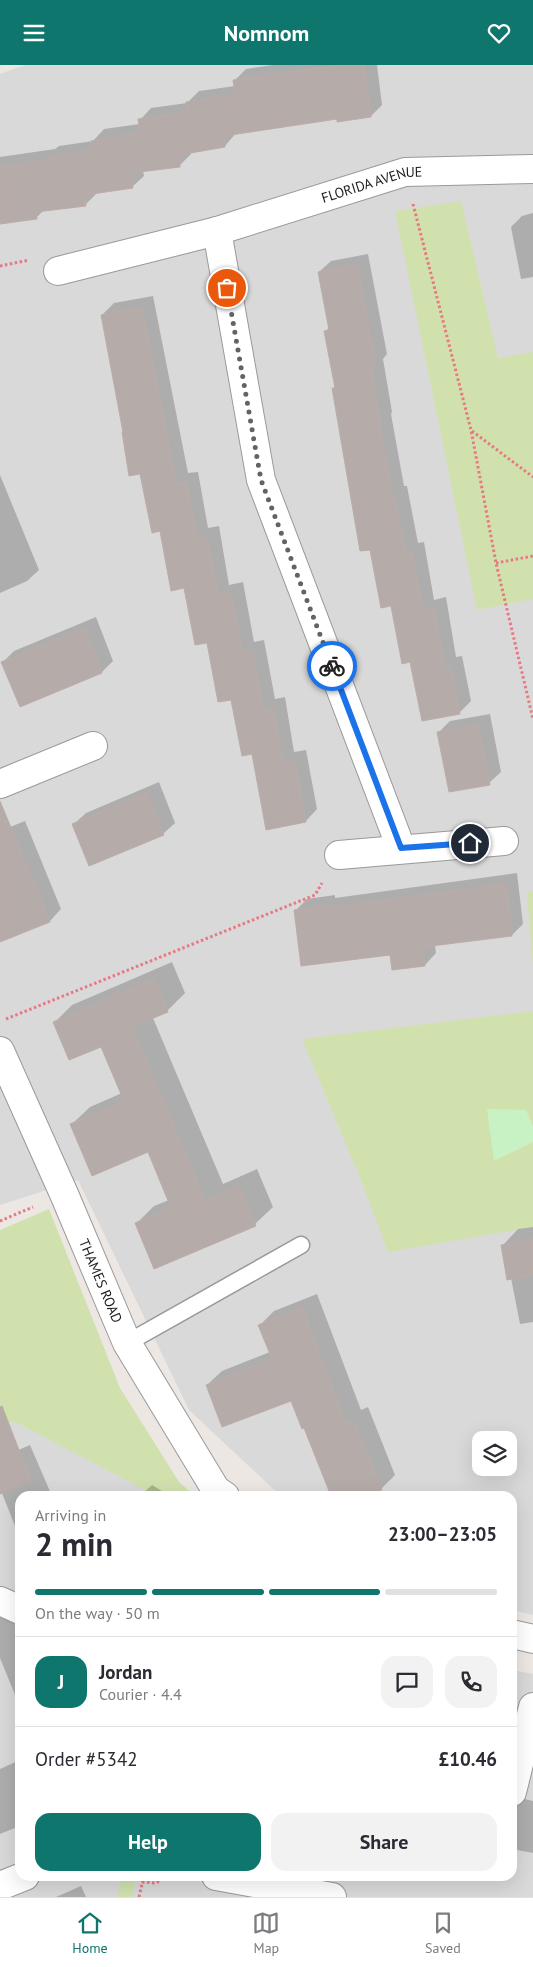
<!DOCTYPE html>
<meta charset="utf-8">
<style>
body{margin:0;font-family:"PT Sans",sans-serif;background:#f2f2f3;color:#2b2b33;height:100vh;display:flex;flex-direction:column;font-size:19px;white-space:nowrap}
*{box-sizing:border-box;margin:0}
p{font-size:16px;color:#7c7c81}
.icon{flex:none;width:28px;height:28px;fill:none;stroke:currentColor;stroke-width:2;stroke-linecap:round;stroke-linejoin:round}
.map{position:relative;flex:1;overflow:hidden}
.sheet{position:absolute;left:15px;top:1426px;width:502px;height:390px;display:flex;flex-direction:column;background:#fff;border-radius:15px;box-shadow:0 5px 20px #0002}
.sheet>*{flex:none}
.controls{position:absolute;left:472px;top:1366px;display:grid;gap:10px}
.controls a{display:grid;place-items:center;width:45px;height:45px;border-radius:10px;background:#fff;box-shadow:0 5px 20px #0002;font-size:25px}
.pin{position:absolute;display:grid;place-items:center;width:42px;height:42px;color:#fff;margin:-21px;border:2px solid #fff;border-radius:50%;box-shadow:0 1px 5px #0007}
.courier{position:absolute;display:grid;place-items:center;width:50px;height:50px;margin:-25px;border:4px solid #1a73e8;border-radius:50%;background:#fff;color:#222;box-shadow:0 1px 6px #0007}
.headline em{font-style:normal;font-weight:600}
.headline div{display:flex;flex-direction:column-reverse}
.headline{display:flex;align-items:center;justify-content:space-between;height:85px;padding:0 20px}
h1{font-size:32px;font-weight:600;line-height:38px}
.bar{display:grid;grid-template-columns:repeat(4,1fr);gap:8px 5px;align-content:center;height:60px;padding:0 20px}
.bar i{height:6px;border-radius:4px;background:#e1e1e2}
.bar .active{background:#0f766e}
.bar p{grid-column:span 4}
.line{display:flex;align-items:center;gap:12px;padding:0 20px;border-top:1px solid #e1e1e2}
.line div{flex:1}
.round{display:grid;place-items:center;flex:none;width:52px;height:52px;border-radius:15px;background:#f2f2f3}
.action{display:flex;gap:10px;margin-top:auto;padding:10px 20px}
.action a{flex:1;height:58px;border-radius:15px;background:#0f766e;color:#fff;font-size:20px;font-weight:600;line-height:58px;text-align:center}
.action a+a{background:#f2f2f3;color:#2b2b33}
header{display:flex;justify-content:space-between;align-items:center;height:65px;padding:0 20px;background:#0f766e;color:#fff;font-size:22px;font-weight:600}
.tab-bar{display:flex;justify-content:space-around;align-items:center;height:70px;border-top:1px solid #e1e1e2;background:#fff;font-size:14px;color:#7c7c81}
.tab-bar a{display:grid;justify-items:center;gap:2px}
.tab-bar .active{color:#0f766e}
.map>svg:first-child{display:block}
.residential{fill:#dad9d9;fill-rule:evenodd}
.grass{fill:#d1e1ae}
.park{fill:#c9f2c4}
.shadow{fill:#0003}
.building{fill:#b5aca9;stroke:#bcaca7}
.lines{fill:none;stroke-linecap:round;stroke-linejoin:round}
.lane-casing{stroke:#999;stroke-width:19}
.street-casing{stroke:#999;stroke-width:30}
.path{stroke:#e87882;stroke-width:3;stroke-dasharray:2.5 2.5;stroke-linecap:butt}
.lane{stroke:#fff;stroke-width:16}
.street{stroke:#fff;stroke-width:28}
.done{stroke:#656362;stroke-width:5;stroke-dasharray:0 9}
.route{stroke:#1a73e8;stroke-width:6}
.labels{text-anchor:middle;stroke-width:4.5;stroke-linejoin:round;paint-order:stroke}
.street-label{font-size:14px;fill:#1c1c1c;stroke:#fff}
</style>
<header><svg class="icon" aria-label="menu" viewBox="0 0 24 24"><path d="M4 6h16M4 12h16M4 18h16"/></svg>Nomnom<svg class="icon" aria-label="heart" viewBox="0 0 24 24"><path d="M12 20l-8-8c-3-5 5-10 8-4 3-6 11-1 8 4z"/></svg></header>
<div class="map">
<svg width="533" height="1832" viewBox="0 0 533 1832">
<rect width="100%" height="100%" fill="#ece7e3"/>
<g class="residential">
<path d="M25,0H533V1550L513,1545L512,1431H281L189,1345L78,1115L0,1140V9ZM481,1375H509V1402H481Z"/>
<path d="M13,1356L161,1431H20V1811H512L513,1605L533,1609V1832H0V1368Z"/>
</g>
<g class="grass">
<path d="M461,136L498,293L533,287V534L477,545L395,146Z"/>
<path d="M533,826V901L527,827Z"/>
<path d="M533,946V1162L388,1187L363,1120L302,974Z"/>
<path d="M49,1144L120,1323L179,1417L195,1431H157L13,1356L0,1365V1165Z"/>
<path d="M122,1811H137L132,1832H117Z"/>
</g>
<path class="park" d="M487,1044L526,1045L533,1062V1077L494,1096Z"/>
<g class="shadow">
<path d="M273,0H377L382,40L371,51L338,53L236,68L225,81L191,86V89L180,100L143,105L144,111L132,122L98,127L86,139L44,145L37,152L0,158V92L55,84L59,81L93,76L104,64L140,59V55L151,43L187,38L199,26L235,21L234,16L246,4Z"/>
<path d="M533,148V212L521,214L511,162L522,151Z"/>
<path d="M368,189L387,289L383,294L392,347L391,349L404,421H407L418,478L424,477L434,535L446,532L456,592L462,591L471,636L459,648L411,596L371,483L333,324L336,321L326,266L329,262L319,207L331,196Z"/>
<path d="M153,231L188,408L198,407L208,463L219,461L229,520L243,517L254,577L264,575L275,634L285,632L294,687L306,685L317,744L306,756L253,687L161,464L141,407L124,366L102,250L114,238Z"/>
<path d="M0,410L39,505L27,516L0,528Z"/>
<path d="M96,552L113,596L102,607L20,641L3,597L14,586Z"/>
<path d="M490,649L501,707L489,718L438,668L450,656Z"/>
<path d="M159,717L175,758L163,769L74,759L86,748Z"/>
<path d="M25,756L61,844L50,856L6,873L0,858V766Z"/>
<path d="M517,808L523,859L512,870L435,880L436,888L425,900L391,888L295,846L307,834L335,830V833Z"/>
<path d="M172,897L185,928L167,946L153,953L223,1119L257,1104L273,1142L255,1159H136L154,1141L169,1135L148,1086L72,1059L90,1042L122,1028L101,980L54,958L72,940Z"/>
<path d="M533,1162V1257L520,1259L511,1213L502,1181L518,1164Z"/>
<path d="M317,1229L361,1345L368,1342L395,1410L381,1424L362,1431H333L305,1361L292,1334L207,1320L222,1306L270,1287L260,1260L274,1246Z"/>
<path d="M30,1380L52,1431H20V1474L0,1423V1393Z"/>
<path d="M152,1420L170,1431H140Z"/>
<path d="M0,1549L20,1556V1642L0,1593Z"/>
<path d="M20,1695V1761L0,1769V1704Z"/>
<path d="M512,1731L533,1736V1788L512,1784Z"/>
<path d="M81,1821L86,1832H56Z"/>
</g>
<g class="building">
<path d="M340,0H364L371,52L337,57V54L224,71L225,82L179,90L180,102L131,108L133,123L85,130L86,141L36,147L37,154L0,159V102L46,95V92L93,85L91,76L140,68L138,54L187,47L186,37L235,30L233,15Z"/>
<path d="M357,200L376,302L371,303L381,360H379L393,432H395L406,489L412,488L423,545L434,543L445,603L451,602L460,649L422,656L410,597L402,599L391,541L381,543L370,485L360,486L332,323H335L324,266L329,265L318,207Z"/>
<path d="M142,242L176,419L186,417L197,474L207,472L218,531L231,528L243,588L252,586L263,645L273,643L283,698L295,696L306,757L266,765L252,689L242,691L231,635L218,637L207,578L195,580L184,523L171,526L160,466L152,468L140,409L129,411L122,367H123L101,250Z"/>
<path d="M84,563L102,608L20,642L1,597Z"/>
<path d="M478,660L490,720L449,727L437,667Z"/>
<path d="M147,728L164,770L89,801L72,759Z"/>
<path d="M0,736L50,857L0,877Z"/>
<path d="M506,819L512,871L423,882L425,901L392,905L390,890L301,901L294,845L323,841L324,843Z"/>
<path d="M154,914L168,947L132,962L205,1136L239,1121L256,1161L154,1204L135,1158L171,1143L148,1087L92,1111L70,1059L124,1036L101,982L69,995L53,957Z"/>
<path d="M533,1174V1210L507,1215L501,1180Z"/>
<path d="M302,1243L346,1359L354,1356L382,1425L365,1431H331L304,1363L302,1364L291,1336L222,1362L206,1320L272,1294L258,1260Z"/>
<path d="M2,1341L31,1416L0,1429V1342Z"/>
</g>
<g class="lines">
<defs>
<path id="lane" d="M127,1278L301,1180"/>
<g id="street">
<path d="M217,166L261,415L401,783"/>
<path id="s1" d="M58,206L217,166L405,107L533,104"/>
<path d="M0,719L93,681"/>
<path d="M339,790L504,776"/>
<path id="s2" d="M0,986L64,1129L127,1278L216,1425L225,1431"/>
<path d="M0,1536L20,1545"/>
<path d="M512,1569L533,1574"/>
<path d="M512,1727L533,1642"/>
<path d="M216,1811L332,1832"/>
<path d="M0,1821L25,1811"/>
</g>
</defs>
<use href="#lane" class="lane-casing"/>
<use href="#street" class="street-casing"/>
<g class="path">
<path d="M413,139L471,365L496,498L533,654"/>
<path d="M0,201L29,195"/>
<path d="M472,366L533,412"/>
<path d="M496,498L533,491"/>
<path d="M6,954L315,830L322,818"/>
<path d="M0,1156L33,1142"/>
<path d="M142,1817L156,1818L166,1811"/>
<path d="M139,1832L144,1811"/>
</g>
<use href="#lane" class="lane"/>
<use href="#street" class="street"/>
</g>
<g class="lines">
<path class="done" d="M227,223L261,415L332,601"/>
<path class="route" d="M332,601L401,783L470,778"/>
</g>
<g class="labels">
<g class="street-label">
<text dy="5" stroke="none"><textPath href="#s1" startOffset="326">FLORIDA AVENUE</textPath></text>
<text dy="5" stroke="none"><textPath href="#s2" startOffset="251">THAMES ROAD</textPath></text>
</g>
</g>
</svg>
<div class="controls">
<a><svg class="icon" aria-label="layers" viewBox="0 0 24 24"><path d="M12 4l9 5-9 5-9-5zM3 14l9 5 9-5"/></svg></a>
</div>
<div class="pin" style="left:227px;top:223px;background:#ea580c"><svg class="icon" aria-label="bag" viewBox="0 0 24 24"><path d="M5 8h14l-1 12H6zM9 8a3 3 0 0 1 6 0"/></svg></div>
<div class="pin" style="left:470px;top:778px;background:#1f2937"><svg class="icon" aria-label="home" viewBox="0 0 24 24"><path d="M3 11l9-7 9 7M6 9v11h12V9"/></svg></div>
<div class="courier" style="left:332px;top:601px"><svg class="icon" aria-label="bike" viewBox="0 0 24 24"><circle cx="6" cy="16" r="4"/><circle cx="18" cy="16" r="4"/><path d="M6 16l4-8h5l3 8M10 8l3 8H6M13 5h3"/></svg></div>
<section class="sheet">
<div class="headline"><div><h1>2 min</h1><p>Arriving in</p></div><em>23:00–23:05</em></div>
<div class="bar"><i class="active"></i><i class="active"></i><i class="active"></i><i></i><p>On the way · 50 m</p></div>
<div class="line" style="height:90px"><b class="round" style="background:#0f766e;color:#fff">J</b><div><b>Jordan</b><p>Courier · 4.4</p></div><a class="round"><svg class="icon" aria-label="chat" viewBox="0 0 24 24"><path d="M4 5h16v11H9l-5 4z"/></svg></a><a class="round"><svg class="icon" aria-label="phone" viewBox="0 0 24 24"><path d="M5 4h4l2 5-3 2q2 4 5 5l2-3 5 2v4C11 20 4 13 5 4z"/></svg></a></div>
<div class="line" style="height:65px"><div>Order #5342</div><b>£10.46</b></div>
<div class="action"><a>Help</a><a>Share</a></div>
</section>
</div>
<nav class="tab-bar">
<a class="active"><svg class="icon" aria-label="home" viewBox="0 0 24 24"><path d="M3 11l9-7 9 7M6 9v11h12V9"/></svg>Home</a>
<a><svg class="icon" aria-label="map" viewBox="0 0 24 24"><path d="M3 6l6-2 6 2 6-2v14l-6 2-6-2-6 2zM9 4v14M15 6v14"/></svg>Map</a>
<a><svg class="icon" aria-label="saved" viewBox="0 0 24 24"><path d="M7 4h10v16l-5-4-5 4z"/></svg>Saved</a>
</nav>
